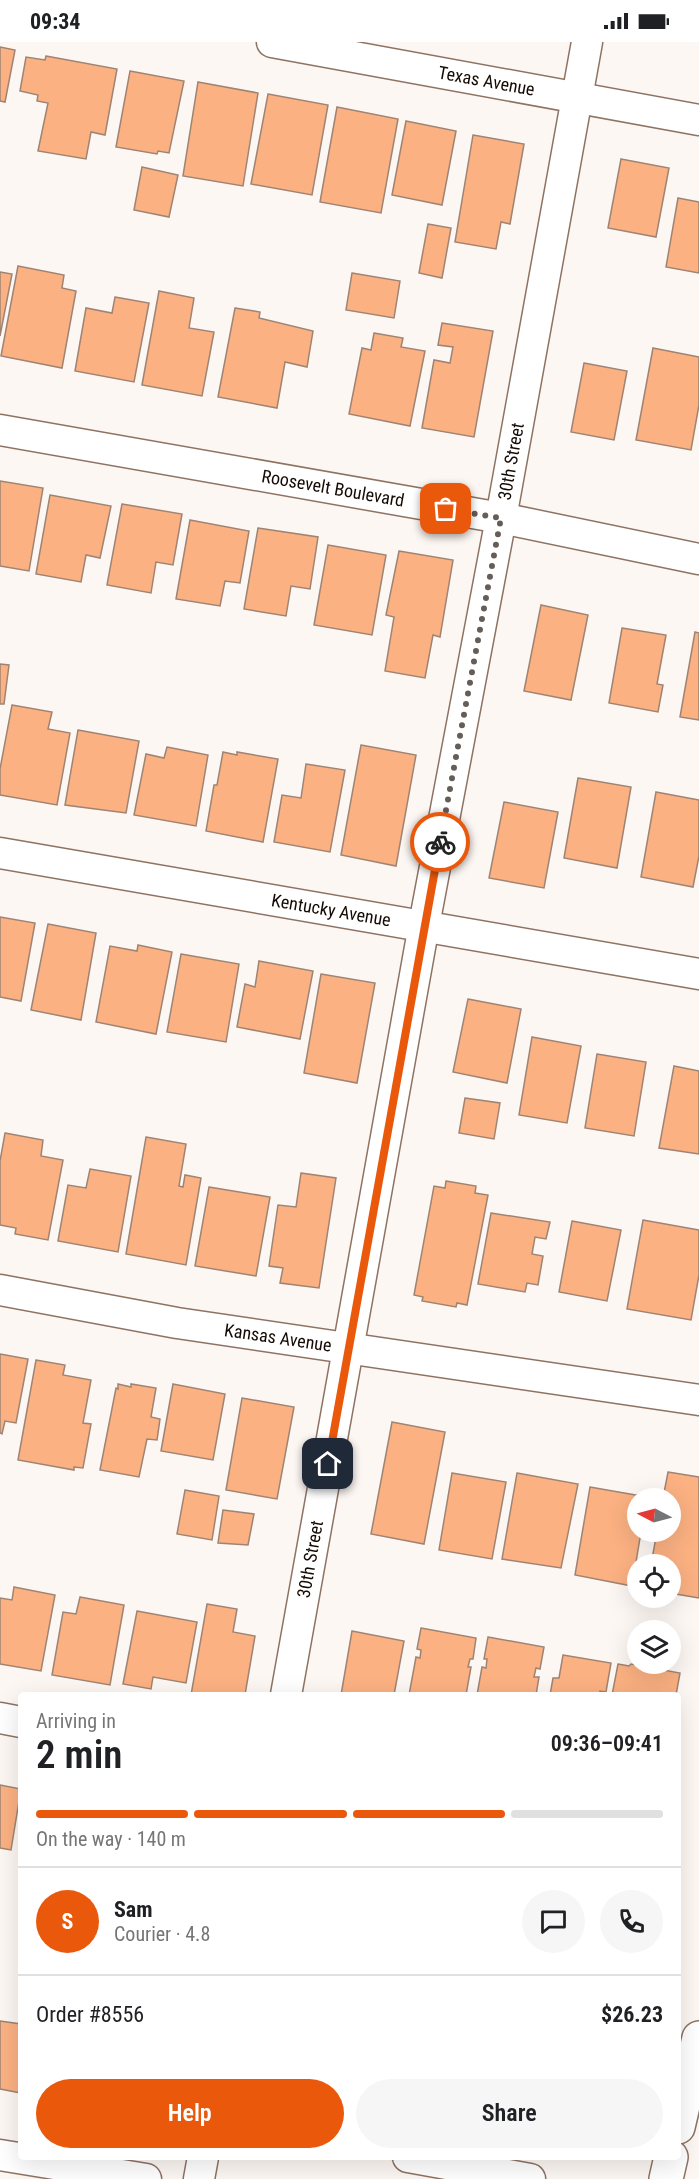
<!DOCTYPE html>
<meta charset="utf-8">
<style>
body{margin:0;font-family:"Roboto Condensed",sans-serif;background:#f6f6f6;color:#202124;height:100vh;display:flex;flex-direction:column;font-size:22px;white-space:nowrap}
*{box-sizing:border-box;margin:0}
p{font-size:20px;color:#757577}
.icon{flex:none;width:33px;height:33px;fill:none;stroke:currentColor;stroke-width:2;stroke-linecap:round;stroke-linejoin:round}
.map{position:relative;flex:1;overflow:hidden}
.side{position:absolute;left:18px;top:1650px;width:663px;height:468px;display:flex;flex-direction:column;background:#fff;border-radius:6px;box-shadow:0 6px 24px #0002}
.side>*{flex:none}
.needle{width:39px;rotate:276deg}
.tools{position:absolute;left:627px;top:1446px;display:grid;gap:12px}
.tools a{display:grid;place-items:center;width:54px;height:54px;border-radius:50%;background:#fff;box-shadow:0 6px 24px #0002;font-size:30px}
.pin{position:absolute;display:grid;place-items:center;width:51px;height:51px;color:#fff;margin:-26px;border-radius:12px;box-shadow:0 3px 9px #0006}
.courier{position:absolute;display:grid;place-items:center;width:60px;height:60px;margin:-30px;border:4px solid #ea580c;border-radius:50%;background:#fff;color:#222;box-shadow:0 2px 8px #0007}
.summary em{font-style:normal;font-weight:600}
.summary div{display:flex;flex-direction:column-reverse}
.summary{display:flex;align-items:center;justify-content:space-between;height:102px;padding:0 18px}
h1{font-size:39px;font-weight:600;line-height:45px}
.bar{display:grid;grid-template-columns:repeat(4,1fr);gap:9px 6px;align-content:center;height:72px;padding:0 18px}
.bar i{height:8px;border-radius:4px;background:#e0e0e0}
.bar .selected{background:#ea580c}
.bar p{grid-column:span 4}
.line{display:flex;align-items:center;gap:15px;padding:0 18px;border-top:2px solid #e0e0e0}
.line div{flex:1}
.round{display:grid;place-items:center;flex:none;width:63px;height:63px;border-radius:32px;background:#f6f6f6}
.action{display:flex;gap:12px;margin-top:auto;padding:12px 18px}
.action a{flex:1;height:69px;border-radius:36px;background:#ea580c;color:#fff;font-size:24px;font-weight:600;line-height:69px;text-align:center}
.action a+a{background:#f6f6f6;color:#202124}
.status{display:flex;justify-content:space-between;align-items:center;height:42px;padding:0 30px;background:#fff;direction:ltr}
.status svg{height:16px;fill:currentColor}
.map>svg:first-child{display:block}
.building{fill:#fbb182;stroke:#9f8473;stroke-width:1.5}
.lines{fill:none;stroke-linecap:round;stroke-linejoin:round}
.minor-casing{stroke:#8e7363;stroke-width:33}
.highway-casing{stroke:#8e7363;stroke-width:36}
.minor{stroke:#fff;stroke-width:30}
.highway{stroke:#fff;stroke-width:33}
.done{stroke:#665d58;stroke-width:6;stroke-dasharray:0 10.8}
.route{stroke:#ea580c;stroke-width:8}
.labels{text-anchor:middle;stroke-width:6;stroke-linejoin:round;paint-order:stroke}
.street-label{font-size:18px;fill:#140a05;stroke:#fdf7f3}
</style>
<div class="status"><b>09:34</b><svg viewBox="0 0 49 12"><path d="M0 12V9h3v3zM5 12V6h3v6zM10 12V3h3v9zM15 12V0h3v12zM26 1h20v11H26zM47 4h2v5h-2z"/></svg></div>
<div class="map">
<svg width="699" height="2137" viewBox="0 0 699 2137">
<rect width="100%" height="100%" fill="#fdf7f3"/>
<g class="building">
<path d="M0,5L15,8L5,60L0,59Z"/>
<path d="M46,14L117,27L105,93L91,90L86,117L38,109L48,61L37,59L38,53L20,49L26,15L45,18Z"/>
<path d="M130,29L184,39L169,111L158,109L157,112L116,105Z"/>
<path d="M198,40L258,51L243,144L183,134Z"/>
<path d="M268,52L328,63L312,153L251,142Z"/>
<path d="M337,65L398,77L381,171L320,160Z"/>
<path d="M406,79L456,89L442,163L392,153Z"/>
<path d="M473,93L524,102L510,182L501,180L496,207L455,200Z"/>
<path d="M621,117L669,126L656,195L608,186Z"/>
<path d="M142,125L178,133L169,175L134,168Z"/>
<path d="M678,156L699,160V231L666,225Z"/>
<path d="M428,182L451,186L442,236L419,231Z"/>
<path d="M18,224L64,233L62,246L76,249L62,326L1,314Z"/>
<path d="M0,230L12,232L0,294Z"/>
<path d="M352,231L400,239L394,276L346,268Z"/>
<path d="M159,249L194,256L189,286L214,290L202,354L142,343Z"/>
<path d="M115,255L149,261L134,340L75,329L86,266L112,271Z"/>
<path d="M235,266L260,270L259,276L313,289L307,325L285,320L277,366L218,355Z"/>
<path d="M442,281L493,289L474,395L422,386L434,318L450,321L453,305L438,303Z"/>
<path d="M374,291L403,296L401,305L425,309L410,384L349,372L362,306L371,308Z"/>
<path d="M653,306L699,315V363L691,408L636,398Z"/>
<path d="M584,321L627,329L614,398L571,390Z"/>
<path d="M0,439L43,446L29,529L0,524Z"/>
<path d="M50,453L111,464L100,516L86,513L81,540L36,532Z"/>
<path d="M122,462L182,472L173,523L156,520L151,551L107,543Z"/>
<path d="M190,478L249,489L240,541L225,539L220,564L176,557Z"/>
<path d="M258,486L318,495L310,547L291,544L286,574L244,567Z"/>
<path d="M328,503L386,513L372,593L314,583Z"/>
<path d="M399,509L453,518L440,595L433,593L425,636L385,629L394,575L386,573Z"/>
<path d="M541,563L588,573L571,658L524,649Z"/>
<path d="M622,586L666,593L657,642L663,643L658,670L609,661Z"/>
<path d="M695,590L699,591V678L680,675Z"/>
<path d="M0,622L9,623L4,662H0Z"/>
<path d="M12,663L52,670L48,687L70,691L57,763L0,753V727Z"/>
<path d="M78,688L139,699L126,771L65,763Z"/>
<path d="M361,703L416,713L396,824L341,813Z"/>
<path d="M167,705L208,713L196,784L134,773L146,712L164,716Z"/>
<path d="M223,710L237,713V710L278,717L263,800L206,789L214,743H217Z"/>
<path d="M306,722L345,728L330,810L274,800L282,753L301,756Z"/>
<path d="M578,736L631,745L617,826L564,816Z"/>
<path d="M656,750L699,758V814L693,845L641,835Z"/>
<path d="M504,760L558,770L544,846L489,836Z"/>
<path d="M0,875L35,881L21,959L0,955Z"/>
<path d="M48,882L96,891L81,978L31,968Z"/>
<path d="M138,903L172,910L156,992L96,980L110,904L137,909Z"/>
<path d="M181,912L239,922L226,1000L167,990Z"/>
<path d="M259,919L313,929L300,997L237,985L245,942L255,945Z"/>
<path d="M321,932L375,941L357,1041L304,1031Z"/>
<path d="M468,957L521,967L507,1041L453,1030Z"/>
<path d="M532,995L581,1004L567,1081L519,1073Z"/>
<path d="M597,1012L646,1020L634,1094L585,1086Z"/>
<path d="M674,1024L699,1029V1112L659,1106Z"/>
<path d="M465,1056L500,1061L494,1097L459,1091Z"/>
<path d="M5,1091L43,1098L41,1114L63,1118L48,1198L15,1192L16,1186L0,1183V1119Z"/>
<path d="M146,1095L186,1102L179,1144L183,1145L185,1133L201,1136L186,1223L126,1212Z"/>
<path d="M90,1127L131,1134L118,1210L58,1199L68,1143L86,1146Z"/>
<path d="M301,1131L336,1136L319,1246L280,1241L283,1226L269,1224L278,1163L296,1165Z"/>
<path d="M446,1139L476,1144L475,1151L488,1153L467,1263L457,1261L456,1265L422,1259L423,1255L414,1253L434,1144L445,1146Z"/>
<path d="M209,1145L270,1155L256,1234L195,1224Z"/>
<path d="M491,1171L550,1180L546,1197L535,1195L532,1212L543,1214L538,1243L527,1241L525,1250L478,1242Z"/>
<path d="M643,1178L699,1188V1233L691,1278L627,1267Z"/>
<path d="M572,1179L621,1188L607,1259L559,1250Z"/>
<path d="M0,1312L28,1317L16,1381L5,1379L2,1392L0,1391Z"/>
<path d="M36,1318L65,1323L63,1333L91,1338L83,1381L91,1382L83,1426L74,1425V1428L18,1418Z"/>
<path d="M118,1342L131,1345V1342L156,1346L151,1375L160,1377L157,1398L147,1397L139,1435L100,1428L116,1346L118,1347Z"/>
<path d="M173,1342L225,1352L213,1418L161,1409Z"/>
<path d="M242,1356L294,1365L277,1457L226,1448Z"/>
<path d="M392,1380L445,1390L424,1502L371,1492Z"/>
<path d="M668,1430L699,1435V1556L670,1551V1522H651L657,1490H670V1456H663Z"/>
<path d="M452,1431L506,1440L492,1517L439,1508Z"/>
<path d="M517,1431L578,1442L561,1526L502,1517Z"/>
<path d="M590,1445L647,1455L638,1456V1490H641L632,1544L575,1533Z"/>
<path d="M185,1448L219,1454L212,1498L177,1492Z"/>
<path d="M223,1468L254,1472L248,1503L218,1501Z"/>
<path d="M14,1545L55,1553L41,1629L0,1622V1556L12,1558Z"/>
<path d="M80,1555L124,1563L110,1643L52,1633L63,1570L76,1572Z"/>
<path d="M207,1562L237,1567L233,1590L255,1594L245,1653H191Z"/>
<path d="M137,1569L197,1580L186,1641L153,1635L151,1647L123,1642Z"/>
<path d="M421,1586L476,1596L473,1617H470L468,1625H471L466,1653H409L416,1615L420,1616L421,1608L417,1607Z"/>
<path d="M352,1589L404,1599L394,1653H341Z"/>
<path d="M488,1595L544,1605L540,1627L536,1626L534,1635H539L536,1653H477L482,1625L486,1626L487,1617H484Z"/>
<path d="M563,1613L611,1621L606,1650L600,1649L599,1653H550L553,1636H559Z"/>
<path d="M618,1622L629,1624L631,1622L680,1631L676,1653H612Z"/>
<path d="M0,1743L21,1747L11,1808L0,1806Z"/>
<path d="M0,1979L21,1982V2051L0,2047Z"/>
</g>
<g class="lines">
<defs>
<g id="minor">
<path id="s1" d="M272,0L699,78"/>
<path id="s2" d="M0,388L501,476L699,517"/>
<path id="s3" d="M0,811L699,932"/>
<path id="s4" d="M0,1248L177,1281L699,1358"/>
<path id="s5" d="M286,1653L424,883L501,476L587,0"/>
<path d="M0,1676L21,1680"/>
<path d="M0,2113L146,2137"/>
<path d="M408,2115L530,2137"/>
<path d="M199,2137L203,2115"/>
</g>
<g id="highway">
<path d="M678,2085L699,1996"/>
<path d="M666,2137L671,2115"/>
</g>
</defs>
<use href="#minor" class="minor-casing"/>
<use href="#highway" class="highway-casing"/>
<use href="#minor" class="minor"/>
<use href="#highway" class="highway"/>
</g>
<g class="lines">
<path class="done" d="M440,800L501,476L446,467"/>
<path class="route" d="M328,1422L440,800"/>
</g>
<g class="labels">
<g class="street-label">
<text dy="6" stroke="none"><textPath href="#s1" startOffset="218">Texas Avenue</textPath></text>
<text dy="6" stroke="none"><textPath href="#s5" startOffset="1254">30th Street</textPath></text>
<text dy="6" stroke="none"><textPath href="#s2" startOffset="338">Roosevelt Boulevard</textPath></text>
<text dy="6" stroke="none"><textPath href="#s3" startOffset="336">Kentucky Avenue</textPath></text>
<text dy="6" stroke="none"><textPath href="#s4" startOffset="282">Kansas Avenue</textPath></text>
<text dy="6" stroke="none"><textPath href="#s5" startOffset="138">30th Street</textPath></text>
</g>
</g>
</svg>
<div class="tools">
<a><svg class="needle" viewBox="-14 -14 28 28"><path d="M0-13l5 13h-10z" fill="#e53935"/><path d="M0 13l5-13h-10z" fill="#757577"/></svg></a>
<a><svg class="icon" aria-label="locate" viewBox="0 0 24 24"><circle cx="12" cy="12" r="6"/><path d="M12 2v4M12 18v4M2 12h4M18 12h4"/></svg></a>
<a><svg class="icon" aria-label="layers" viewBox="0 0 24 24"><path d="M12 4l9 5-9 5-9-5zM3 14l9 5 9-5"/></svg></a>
</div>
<div class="pin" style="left:446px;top:467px;background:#ea580c"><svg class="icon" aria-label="bag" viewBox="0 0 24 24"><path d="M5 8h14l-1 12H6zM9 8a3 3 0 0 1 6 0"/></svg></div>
<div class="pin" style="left:328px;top:1422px;background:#1f2937"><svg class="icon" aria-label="home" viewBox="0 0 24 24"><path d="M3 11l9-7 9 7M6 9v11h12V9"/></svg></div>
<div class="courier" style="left:440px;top:800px"><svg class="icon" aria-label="bike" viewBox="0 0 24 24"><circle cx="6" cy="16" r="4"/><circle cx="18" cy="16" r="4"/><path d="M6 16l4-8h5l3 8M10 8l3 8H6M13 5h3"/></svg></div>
<section class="side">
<div class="summary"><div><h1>2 min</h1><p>Arriving in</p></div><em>09:36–09:41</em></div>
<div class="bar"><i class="selected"></i><i class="selected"></i><i class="selected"></i><i></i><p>On the way · 140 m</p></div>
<div class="line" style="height:108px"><b class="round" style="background:#ea580c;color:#fff">S</b><div><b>Sam</b><p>Courier · 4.8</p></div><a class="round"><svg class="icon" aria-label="chat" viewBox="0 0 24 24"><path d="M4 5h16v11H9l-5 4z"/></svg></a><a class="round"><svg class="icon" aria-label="phone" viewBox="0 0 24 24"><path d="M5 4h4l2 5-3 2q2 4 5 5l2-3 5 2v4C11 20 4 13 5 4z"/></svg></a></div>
<div class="line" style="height:78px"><div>Order #8556</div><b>$26.23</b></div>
<div class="action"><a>Help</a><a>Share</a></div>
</section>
</div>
